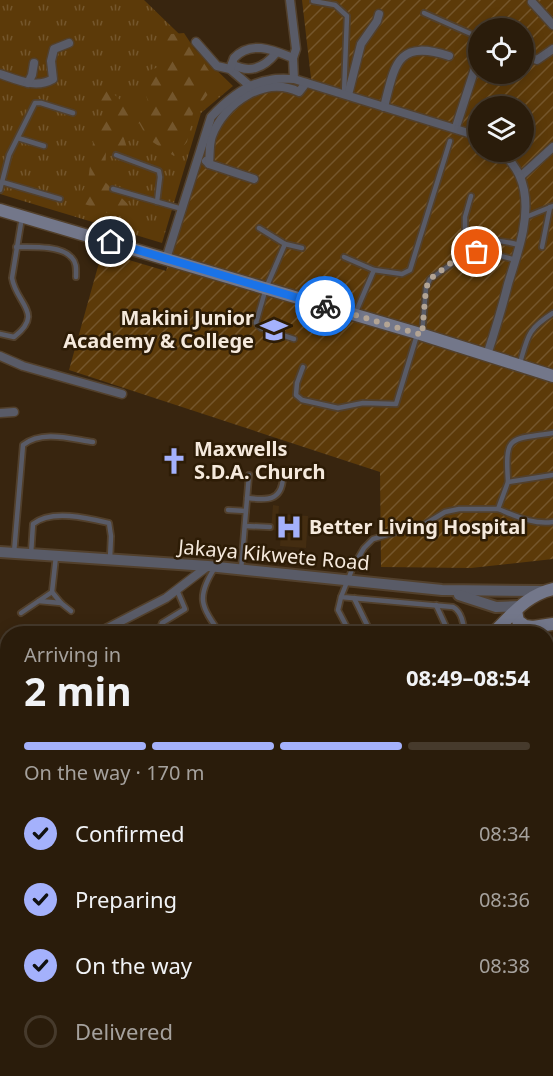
<!DOCTYPE html>
<meta charset="utf-8">
<style>
body{margin:0;font-family:"Noto Sans",sans-serif;background:#322514;color:#f1f3f6;height:100vh;display:flex;flex-direction:column;font-size:22px;white-space:nowrap}
*{box-sizing:border-box;margin:0}
p{font-size:20px;color:#a5a19d}
.icon{flex:none;width:33px;height:33px;fill:none;stroke:currentColor;stroke-width:2;stroke-linecap:round;stroke-linejoin:round}
.map{position:relative;flex:1;overflow:hidden}
.panel{position:absolute;left:0px;top:626px;width:554px;height:452px;display:flex;flex-direction:column;background:#2a1c0b;border-radius:24px 24px 0 0;box-shadow:0 3px 15px #0003,0 0 0 2px #463a2c}
.panel>*{flex:none}
.tools{position:absolute;left:468px;top:18px;display:grid;gap:12px}
.tools a{display:grid;place-items:center;width:66px;height:66px;border-radius:50%;background:#2a1c0b;box-shadow:0 3px 15px #0003,0 0 0 2px #463a2c;font-size:30px}
.pin{position:absolute;display:grid;place-items:center;width:51px;height:51px;color:#fff;margin:-26px;border:3px solid #fff;border-radius:50%;box-shadow:0 2px 6px #0007}
.courier{position:absolute;display:grid;place-items:center;width:60px;height:60px;margin:-30px;border:4px solid #1a73e8;border-radius:50%;background:#fff;color:#222;box-shadow:0 2px 8px #0007}
.head em{font-style:normal;font-weight:700}
.head div{display:flex;flex-direction:column-reverse}
.head{display:flex;align-items:center;justify-content:space-between;height:102px;padding:0 24px}
h1{font-size:39px;font-weight:700;line-height:45px}
.bar{display:grid;grid-template-columns:repeat(4,1fr);gap:9px 6px;align-content:center;height:72px;padding:0 24px}
.bar i{height:8px;border-radius:4px;background:#463a2c}
.bar .current{background:#a4b1fc}
.bar p{grid-column:span 4}
ol{padding:0 24px;list-style:none}
li{display:flex;align-items:center;gap:18px;height:66px}
li p{margin-inline-start:auto}
li .icon{padding:6px;border-radius:50%;background:#a4b1fc;color:#111;stroke-width:4}
li:last-child{color:#a5a19d}
li i{width:33px;height:33px;border:3px solid #463a2c;border-radius:50%}
.map>svg:first-child{display:block}
.built{fill:#442d11}
.grass{fill:url(#grass-tufts)}
.forest{fill:url(#forest-firs)}
.garden{fill:url(#garden-furrows);fill-rule:evenodd}
.pitch{fill:#5c3a09}
.lines{fill:none;stroke-linecap:round;stroke-linejoin:round}
.service-casing{stroke:#52402c;stroke-width:8}
.minor-casing{stroke:#52402c;stroke-width:11}
.tertiary-casing{stroke:#52402c;stroke-width:14}
.secondary-casing{stroke:#52402c;stroke-width:15}
.service{stroke:#595b67;stroke-width:4.5}
.minor{stroke:#595b67;stroke-width:8}
.tertiary{stroke:#595b67;stroke-width:10}
.secondary{stroke:#73778a;stroke-width:12}
.done{stroke:#b3a494;stroke-width:6;stroke-dasharray:0 10.8}
.route{stroke:#1a73e8;stroke-width:8}
.labels{text-anchor:middle;stroke-width:5;stroke-linejoin:round;paint-order:stroke}
.poi-label{font-size:20px;font-weight:bold;fill:#f5e9dc;stroke:#2d1c06;text-anchor:start}
.street-label{font-size:20px;fill:#f5e9dc;stroke:#2d1c06}
</style>
<div class="map">
<svg width="553" height="1076" viewBox="0 0 553 1076">
<defs>
<pattern id="grass-tufts" width="24" height="20" patternUnits="userSpaceOnUse" patternTransform="scale(1.5)"><rect width="24" height="20" fill="#5c3a09"/><path d="M3 7l-1-3M5 7V3M7 7l1-3M15 17l-1-3M17 17v-4M19 17l1-3" fill="none" stroke="#74562c"/></pattern>
<pattern id="forest-firs" width="22" height="20" patternUnits="userSpaceOnUse" patternTransform="scale(1.5)"><rect width="22" height="20" fill="#5c3a09"/><path d="M5 1l3.5 6h-7zM16 11l3.5 6h-7z" fill="#74562c"/></pattern>
<pattern id="garden-furrows" width="10" height="10" patternUnits="userSpaceOnUse" patternTransform="scale(1.5)"><rect width="10" height="10" fill="#5c3a09"/><path d="M-1 1l2-2M0 10L10 0M9 11l2-2" fill="none" stroke="#74562c"/></pattern>
</defs>
<rect width="100%" height="100%" fill="#38250f"/>
<path class="built" d="M273,505L279,506L278,523H282L281,514L308,516L306,548L280,546L281,531L271,530Z"/>
<path class="grass" d="M0,0H144L233,86L201,113L162,243L0,194Z"/>
<path class="forest" d="M184,33L217,83L193,113L187,142L174,156L148,139L139,123L123,135L127,148L106,150L105,182L133,209L118,217L77,201L88,181L94,135L105,117L99,95L103,84L130,109L150,104L142,88L150,70L165,65L161,54L160,35Z"/>
<path class="garden" d="M302,0H553V559L471,568L381,567L380,472L69,370L102,252L166,271L211,129L229,104L273,82L312,87ZM478,28H524V74H478ZM478,106H524V152H478Z"/>
<path class="pitch" d="M7,906V997L0,981V909Z"/>
<g class="lines">
<defs>
<g id="service">
<path d="M313,1L335,5L347,16L344,94"/>
<path d="M424,13L478,37"/>
<path d="M18,138L44,146"/>
<path d="M116,155L159,171L160,177L157,202"/>
<path d="M2,182L9,155L35,103H41L73,113"/>
<path d="M113,189L182,209"/>
<path d="M0,190L2,182L60,199"/>
<path d="M471,196L465,217V235C483,242 501,239 519,245"/>
<path d="M526,217L553,206"/>
<path d="M259,228L285,244L266,288L256,323L261,328L294,339"/>
<path d="M285,244L302,248"/>
<path d="M16,247C30,247 62,245 72,258C77,263 76,270 76,277"/>
<path d="M542,247L550,207"/>
<path d="M344,257L374,270L355,314"/>
<path d="M374,270L402,274L410,270L450,141"/>
<path d="M0,334L14,337C45,313 16,304 12,278L22,217"/>
<path d="M422,334L426,288L430,279L466,254L489,253L516,260"/>
<path d="M520,363C528,335 528,329 553,313"/>
<path d="M303,367L297,383L296,395L302,400L338,408L363,403L396,404L417,335"/>
<path d="M508,482C505,434 509,440 553,433"/>
<path d="M247,498C266,500 282,502 283,477"/>
<path d="M498,509C516,516 533,525 553,522"/>
<path d="M228,510L246,511"/>
<path d="M245,526L270,527"/>
<path d="M14,553L23,445C42,430 71,439 93,442"/>
<path d="M31,554L33,524C51,509 88,518 109,523L111,536L110,559"/>
<path d="M214,569C196,598 201,606 220,633"/>
<path d="M241,570L249,475"/>
<path d="M52,592L61,603L71,611"/>
<path d="M341,597L338,610L350,633"/>
<path d="M354,598L371,633"/>
<path d="M39,601L61,603"/>
<path d="M436,605L449,633"/>
<path d="M21,613L52,592L56,556"/>
<path d="M158,633L162,623L185,609L177,590"/>
<path d="M463,633C465,625 461,611 453,607L341,597L353,567L364,548L373,539L425,524L445,512L459,509H498L508,482L553,475"/>
<path d="M510,1070L513,1076"/>
<path d="M414,1076L427,1070"/>
</g>
<g id="minor">
<path d="M290,0L296,49L293,58L294,79"/>
<path d="M532,2L553,25"/>
<path d="M196,42L217,66L230,69L251,87"/>
<path d="M524,55L537,60L553,49"/>
<path d="M232,64C249,74 264,68 276,53"/>
<path d="M230,69L234,58C251,40 273,50 293,58"/>
<path d="M0,74C18,80 36,89 53,79L51,61L54,49L69,43"/>
<path d="M28,83L32,75L34,63"/>
<path d="M348,95L361,44L377,21L379,14"/>
<path d="M384,107C395,64 397,39 449,56"/>
<path d="M456,127L478,59"/>
<path d="M206,161L209,164L254,179"/>
<path d="M209,164C210,155 209,144 212,136C224,103 265,75 299,92L306,83"/>
<path d="M521,176L553,147"/>
<path d="M166,259L211,117C226,101 247,83 270,80C278,78 286,79 294,79L478,136"/>
<path d="M487,355C495,331 502,308 508,284C517,254 530,221 524,190C521,173 513,162 501,152"/>
<path d="M0,356L23,366L122,394"/>
<path d="M0,413L14,412"/>
<path d="M98,633L166,598L208,566"/>
<path d="M0,683L8,679"/>
<path d="M546,838L553,835"/>
<path d="M0,1015L8,1041"/>
<path d="M21,1070L24,1076"/>
<path d="M185,1070L188,1076"/>
<path d="M355,1070L358,1076"/>
<path d="M527,1070L530,1076"/>
<path d="M62,1076L74,1070"/>
</g>
<g id="tertiary">
<path d="M0,552L208,566L442,590L545,591"/>
<path d="M459,595L496,607L519,606"/>
</g>
<g id="secondary">
<path d="M0,210L417,333L553,376"/>
<path d="M516,611L518,621L525,626L533,627L553,624"/>
<path d="M493,633C512,615 526,595 553,589"/>
<path d="M0,887L8,883"/>
</g>
</defs>
<use href="#service" class="service-casing"/>
<use href="#minor" class="minor-casing"/>
<use href="#tertiary" class="tertiary-casing"/>
<use href="#secondary" class="secondary-casing"/>
<use href="#service" class="service"/>
<use href="#minor" class="minor"/>
<use href="#tertiary" class="tertiary"/>
<use href="#secondary" class="secondary"/>
</g>
<g class="lines">
<path class="done" d="M325,306L422,335L426,288L430,279L460,256L477,252"/>
<path class="route" d="M111,242L325,306"/>
</g>
<defs>
<symbol id="university-bare" viewBox="-9 -9 18 18"><path d="M0-5L7-2L0 1L-7-2ZM-4 1L0 2.5L4 1V4Q0 6-4 4Z" fill="#a4b1fc" stroke="#2d1c06" stroke-width="2.5" paint-order="stroke"/></symbol>
<symbol id="church-bare" viewBox="-9 -9 18 18"><path d="M-1.2-6h2.4v3.5h3.3v2.4h-3.3V6h-2.4V-.1h-3.3v-2.4h3.3Z" fill="#a4b1fc" stroke="#2d1c06" stroke-width="2.5" paint-order="stroke"/></symbol>
<symbol id="hospital-bare" viewBox="-9 -9 18 18"><path d="M-5-5h3v3.5h4V-5h3V5h-3V1.5h-4V5h-3Z" fill="#a4b1fc" stroke="#2d1c06" stroke-width="2.5" paint-order="stroke"/></symbol>
</defs>
<g fill-rule="evenodd">
<use href="#university-bare" x="255" y="311" width="38" height="38"/>
<use href="#church-bare" x="155" y="442" width="38" height="38"/>
<use href="#hospital-bare" x="270" y="508" width="38" height="38"/>
</g>
<g class="labels">
<g class="poi-label">
<text x="254" y="325" text-anchor="end">Makini Junior<tspan x="254" dy="23">Academy &amp; College</tspan></text>
<text x="194" y="456">Maxwells<tspan x="194" dy="23">S.D.A. Church</tspan></text>
<text x="309" y="534">Better Living Hospital</text>
</g>
<g class="street-label">
<text transform="translate(274 555) rotate(5)" y="7">Jakaya Kikwete Road</text>
</g>
</g>
</svg>
<div class="tools">
<a><svg class="icon" aria-label="locate" viewBox="0 0 24 24"><circle cx="12" cy="12" r="6"/><path d="M12 2v4M12 18v4M2 12h4M18 12h4"/></svg></a>
<a><svg class="icon" aria-label="layers" viewBox="0 0 24 24"><path d="M12 4l9 5-9 5-9-5zM3 14l9 5 9-5"/></svg></a>
</div>
<div class="pin" style="left:477px;top:252px;background:#ea580c"><svg class="icon" aria-label="bag" viewBox="0 0 24 24"><path d="M5 8h14l-1 12H6zM9 8a3 3 0 0 1 6 0"/></svg></div>
<div class="pin" style="left:111px;top:242px;background:#1f2937"><svg class="icon" aria-label="home" viewBox="0 0 24 24"><path d="M3 11l9-7 9 7M6 9v11h12V9"/></svg></div>
<div class="courier" style="left:325px;top:306px"><svg class="icon" aria-label="bike" viewBox="0 0 24 24"><circle cx="6" cy="16" r="4"/><circle cx="18" cy="16" r="4"/><path d="M6 16l4-8h5l3 8M10 8l3 8H6M13 5h3"/></svg></div>
<section class="panel">
<div class="head"><div><h1>2 min</h1><p>Arriving in</p></div><em>08:49–08:54</em></div>
<div class="bar"><i class="current"></i><i class="current"></i><i class="current"></i><i></i><p>On the way · 170 m</p></div>
<ol>
<li><svg class="icon" aria-label="check" viewBox="0 0 24 24"><path d="M5 12l5 5 9-10"/></svg>Confirmed<p>08:34</p></li>
<li><svg class="icon" aria-label="check" viewBox="0 0 24 24"><path d="M5 12l5 5 9-10"/></svg>Preparing<p>08:36</p></li>
<li><svg class="icon" aria-label="check" viewBox="0 0 24 24"><path d="M5 12l5 5 9-10"/></svg>On the way<p>08:38</p></li>
<li><i></i>Delivered</li>
</ol>
</section>
</div>
